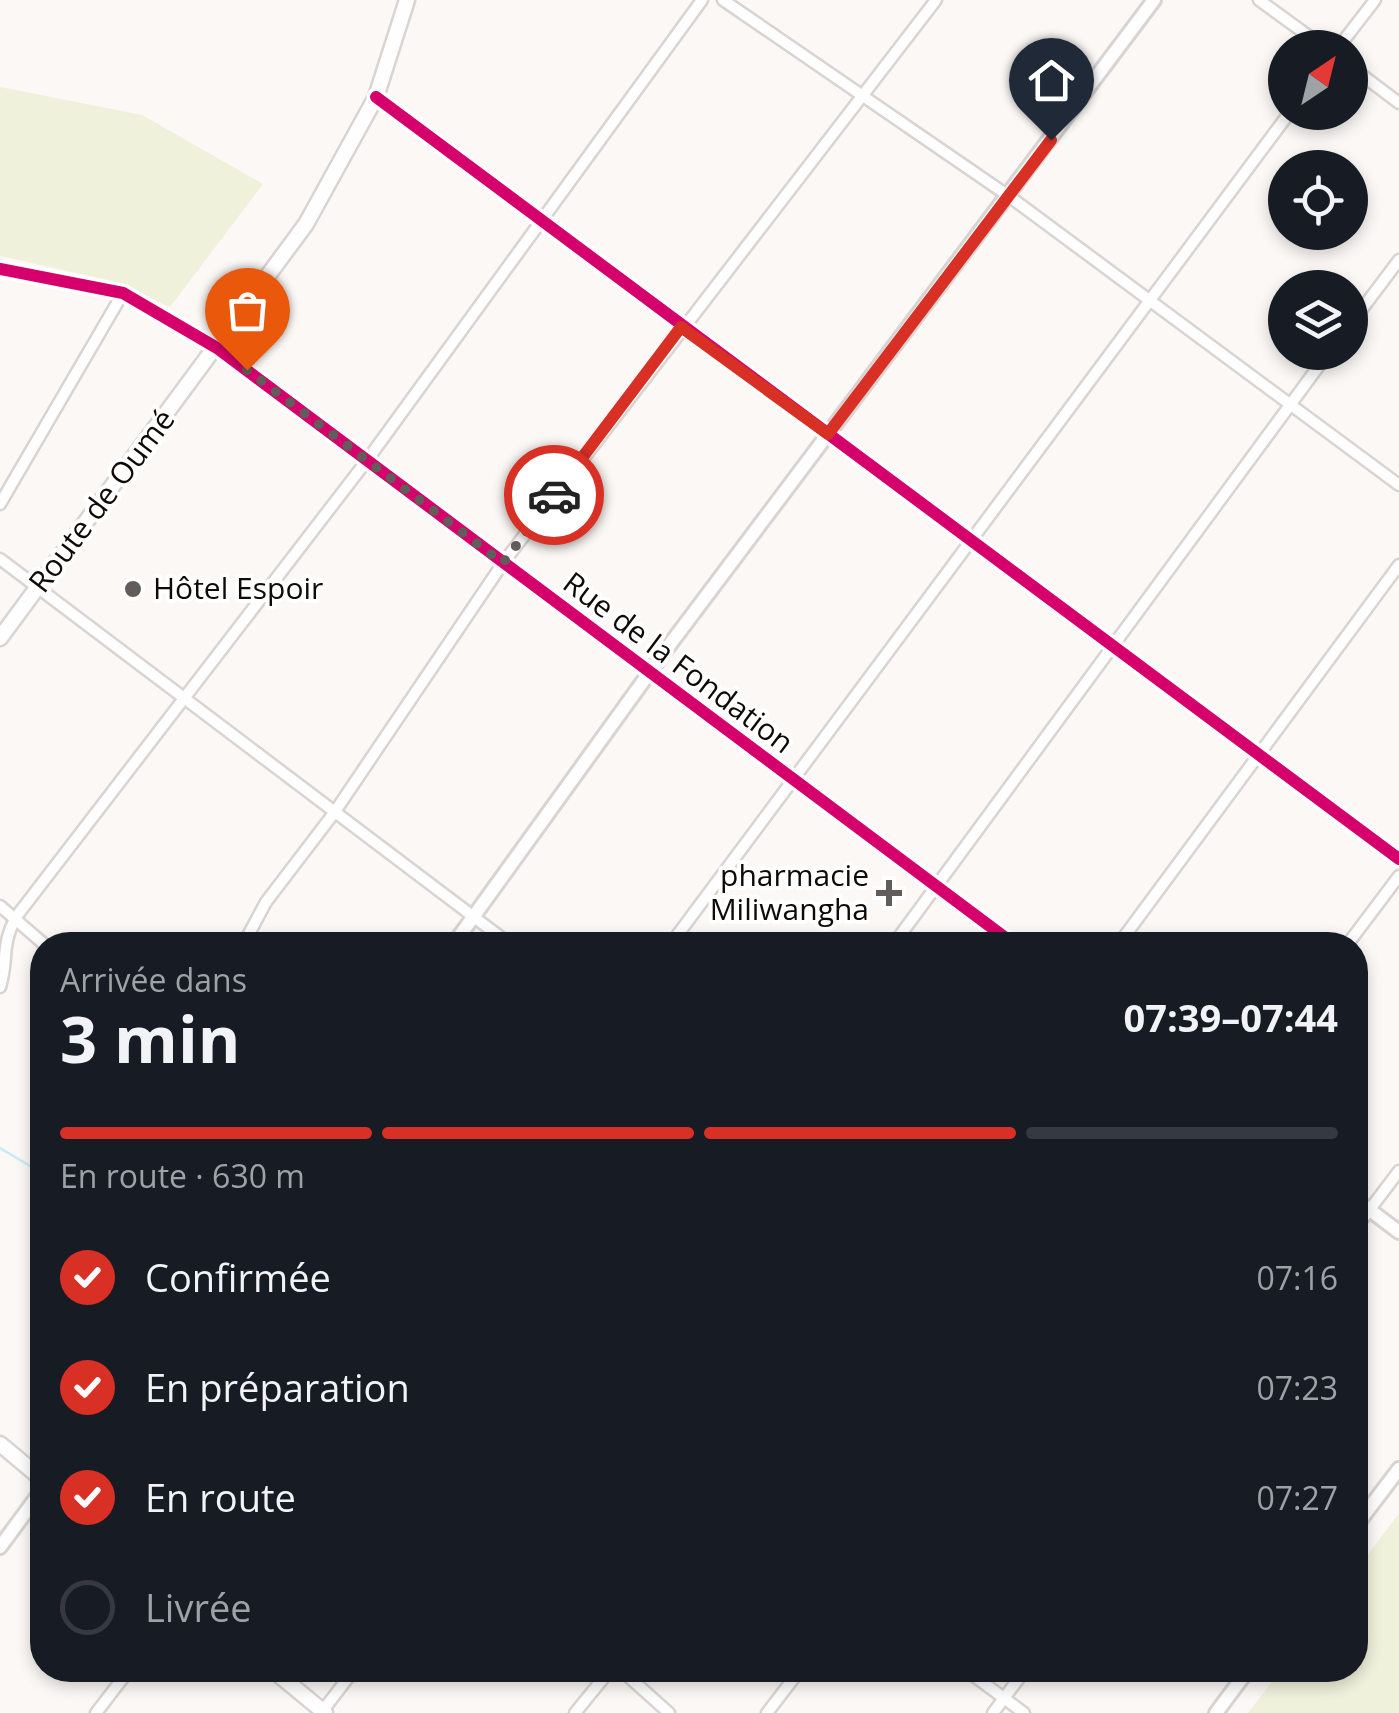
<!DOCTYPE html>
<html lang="fr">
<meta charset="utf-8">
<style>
body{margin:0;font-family:"Open Sans",sans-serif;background:#20242c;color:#f1f3f6;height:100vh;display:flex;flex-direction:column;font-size:38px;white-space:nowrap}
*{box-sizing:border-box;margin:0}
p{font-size:32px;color:#9ea1a6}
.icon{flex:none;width:55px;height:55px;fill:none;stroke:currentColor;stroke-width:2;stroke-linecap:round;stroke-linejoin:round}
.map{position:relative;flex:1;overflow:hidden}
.panel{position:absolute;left:30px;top:932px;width:1338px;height:750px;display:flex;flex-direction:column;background:#171b24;border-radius:40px;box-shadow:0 5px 15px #0003}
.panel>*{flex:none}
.needle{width:65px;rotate:35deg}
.fabs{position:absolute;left:1268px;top:30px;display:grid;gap:20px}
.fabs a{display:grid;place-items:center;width:100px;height:100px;border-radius:50%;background:#171b24;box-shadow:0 5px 15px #0003;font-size:50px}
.pin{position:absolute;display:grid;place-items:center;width:85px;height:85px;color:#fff;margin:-102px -42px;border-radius:50% 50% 50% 0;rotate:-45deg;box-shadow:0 0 10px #0007}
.pin .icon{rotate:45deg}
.courier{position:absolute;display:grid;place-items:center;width:100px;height:100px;margin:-50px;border:8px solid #d93025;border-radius:50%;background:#fff;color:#222;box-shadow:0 2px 12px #0007}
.headline em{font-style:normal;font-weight:700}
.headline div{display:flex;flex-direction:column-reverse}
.headline{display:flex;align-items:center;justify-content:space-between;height:170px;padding:0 30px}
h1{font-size:65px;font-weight:700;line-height:75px}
.bar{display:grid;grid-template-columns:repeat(4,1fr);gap:15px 10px;align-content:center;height:120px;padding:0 30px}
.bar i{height:12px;border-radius:8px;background:#363941}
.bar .on{background:#d93025}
.bar p{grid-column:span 4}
ol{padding:0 30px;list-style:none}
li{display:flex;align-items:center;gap:30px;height:110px}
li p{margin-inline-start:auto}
li .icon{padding:10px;border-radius:50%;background:#d93025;color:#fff;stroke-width:4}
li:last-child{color:#9ea1a6}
li i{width:55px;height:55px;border:5px solid #363941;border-radius:50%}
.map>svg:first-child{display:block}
.green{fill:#f0f1db}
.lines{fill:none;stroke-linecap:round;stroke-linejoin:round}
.stream{stroke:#c9ebf8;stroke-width:2.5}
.minor-casing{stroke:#d9d4d1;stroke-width:15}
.tertiary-casing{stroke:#d9d4d1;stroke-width:18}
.secondary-casing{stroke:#d9d4d1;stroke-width:19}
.minor{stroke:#fefefe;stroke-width:10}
.tertiary{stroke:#fefefe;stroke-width:12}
.secondary{stroke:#fefefe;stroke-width:14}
.cycleway-casing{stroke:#fff;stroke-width:19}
.cycleway{stroke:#d6006c;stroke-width:12}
.done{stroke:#625d5a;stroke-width:10;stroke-dasharray:0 18}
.route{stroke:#d93025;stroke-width:12}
.poi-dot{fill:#625d5a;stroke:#fff;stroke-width:4}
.labels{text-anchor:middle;stroke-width:8;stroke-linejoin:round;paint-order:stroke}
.street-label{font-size:30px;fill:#0f0a07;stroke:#fff}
.poi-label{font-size:30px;fill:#0f0a07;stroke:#fff;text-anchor:start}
</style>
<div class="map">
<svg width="1399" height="1713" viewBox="0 0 1399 1713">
<rect width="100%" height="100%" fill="#fbf8f5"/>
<g class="green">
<path d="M0,87L142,115L263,184L170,307L108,280L0,256Z"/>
<path d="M1399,1513V1713H1248L1281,1670H1355V1572Z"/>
</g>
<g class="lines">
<path class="stream" d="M0,1148L42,1173"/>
<defs>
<g id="minor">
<path d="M723,0L1010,197L1399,485"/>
<path d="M1259,0L1325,48"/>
<path d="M1338,48L1375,0"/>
<path d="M1350,66L1399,103"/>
<path d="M376,97L1399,859"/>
<path d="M0,269L123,293L217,348"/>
<path d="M1350,325L1399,260"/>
<path d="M0,504L123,293"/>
<path d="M0,559L511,945"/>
<path d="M0,906L45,945"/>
<path d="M243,945L266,902L334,813L503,563L936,0"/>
<path d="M670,945L1290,112"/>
<path d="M893,945L1329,352"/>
<path d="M1118,945L1399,565"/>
<path d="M1347,945L1399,876"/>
<path d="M0,987C9,957 0,948 16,917L368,459L702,0"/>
<path d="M1355,1229L1399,1171"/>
<path d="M621,1670L669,1713"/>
<path d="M966,1670L1024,1713"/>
<path d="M96,1713L129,1670"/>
<path d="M321,1713L354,1670"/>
<path d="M575,1713L610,1670"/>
<path d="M767,1713L800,1670"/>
<path d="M993,1713L1025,1670"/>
</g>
<g id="tertiary">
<path d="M217,348L1015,945"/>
<path d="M453,945L665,651L1154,0"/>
<path d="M1355,1199L1399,1232"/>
<path d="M1355,1527L1399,1469"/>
<path d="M0,1547L42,1490"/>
<path d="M1216,1713L1248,1670"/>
</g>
<g id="secondary">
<path d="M0,638L306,224L376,97L407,0"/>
<path d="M0,1444L42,1479"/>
<path d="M273,1670L325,1713"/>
</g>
</defs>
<use href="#minor" class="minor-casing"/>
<use href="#tertiary" class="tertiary-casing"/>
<use href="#secondary" class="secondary-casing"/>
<use href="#minor" class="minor"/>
<use href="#tertiary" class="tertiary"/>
<use href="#secondary" class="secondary"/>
<defs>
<g id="cycleway">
<path d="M376,97L1399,859"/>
<path d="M0,269L123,293L217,348L1015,945"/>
</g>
</defs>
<use href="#cycleway" class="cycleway-casing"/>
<use href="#cycleway" class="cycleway"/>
</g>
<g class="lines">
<path class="done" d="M247,370L503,563L554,495"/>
<path class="route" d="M554,495L681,327L828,434L1051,140"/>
</g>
<g class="poi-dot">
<circle cx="133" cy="589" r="10"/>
<path d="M884 878h10v10h10v10h-10v10h-10v-10h-10v-10h10z"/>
</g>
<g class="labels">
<g class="street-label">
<text transform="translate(102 501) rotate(-53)" y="10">Route de Oumé</text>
<text transform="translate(678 663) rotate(37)" y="10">Rue de la Fondation</text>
</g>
<g class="poi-label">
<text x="153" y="599">Hôtel Espoir</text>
<text x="869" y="886" text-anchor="end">pharmacie<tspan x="869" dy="34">Miliwangha</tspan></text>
</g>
</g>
</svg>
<div class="fabs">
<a><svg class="needle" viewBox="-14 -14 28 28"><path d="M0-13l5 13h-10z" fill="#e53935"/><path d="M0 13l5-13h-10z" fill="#9ea1a6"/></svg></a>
<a><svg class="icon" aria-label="locate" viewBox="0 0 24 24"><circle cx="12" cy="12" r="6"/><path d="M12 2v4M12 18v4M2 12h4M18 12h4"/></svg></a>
<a><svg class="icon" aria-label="layers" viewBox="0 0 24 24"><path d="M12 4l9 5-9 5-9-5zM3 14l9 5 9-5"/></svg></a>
</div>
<div class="pin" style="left:247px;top:370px;background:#ea580c"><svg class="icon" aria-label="bag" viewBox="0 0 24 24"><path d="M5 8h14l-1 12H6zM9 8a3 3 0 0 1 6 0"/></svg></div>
<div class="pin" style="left:1051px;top:140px;background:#1f2937"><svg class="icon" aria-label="home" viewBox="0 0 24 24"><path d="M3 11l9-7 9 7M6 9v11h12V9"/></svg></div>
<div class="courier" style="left:554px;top:495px"><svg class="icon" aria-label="car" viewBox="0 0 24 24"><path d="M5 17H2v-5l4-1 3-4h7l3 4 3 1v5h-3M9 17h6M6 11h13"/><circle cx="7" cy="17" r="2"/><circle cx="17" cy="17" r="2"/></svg></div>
<section class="panel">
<div class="headline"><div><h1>3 min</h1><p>Arrivée dans</p></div><em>07:39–07:44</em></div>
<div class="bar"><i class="on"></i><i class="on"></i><i class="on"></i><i></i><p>En route · 630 m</p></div>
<ol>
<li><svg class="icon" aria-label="check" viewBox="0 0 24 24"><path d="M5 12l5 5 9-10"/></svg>Confirmée<p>07:16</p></li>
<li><svg class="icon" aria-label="check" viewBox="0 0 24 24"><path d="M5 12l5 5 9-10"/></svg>En préparation<p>07:23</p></li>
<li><svg class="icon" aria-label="check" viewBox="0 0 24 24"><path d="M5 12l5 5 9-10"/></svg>En route<p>07:27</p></li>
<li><i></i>Livrée</li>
</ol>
</section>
</div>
